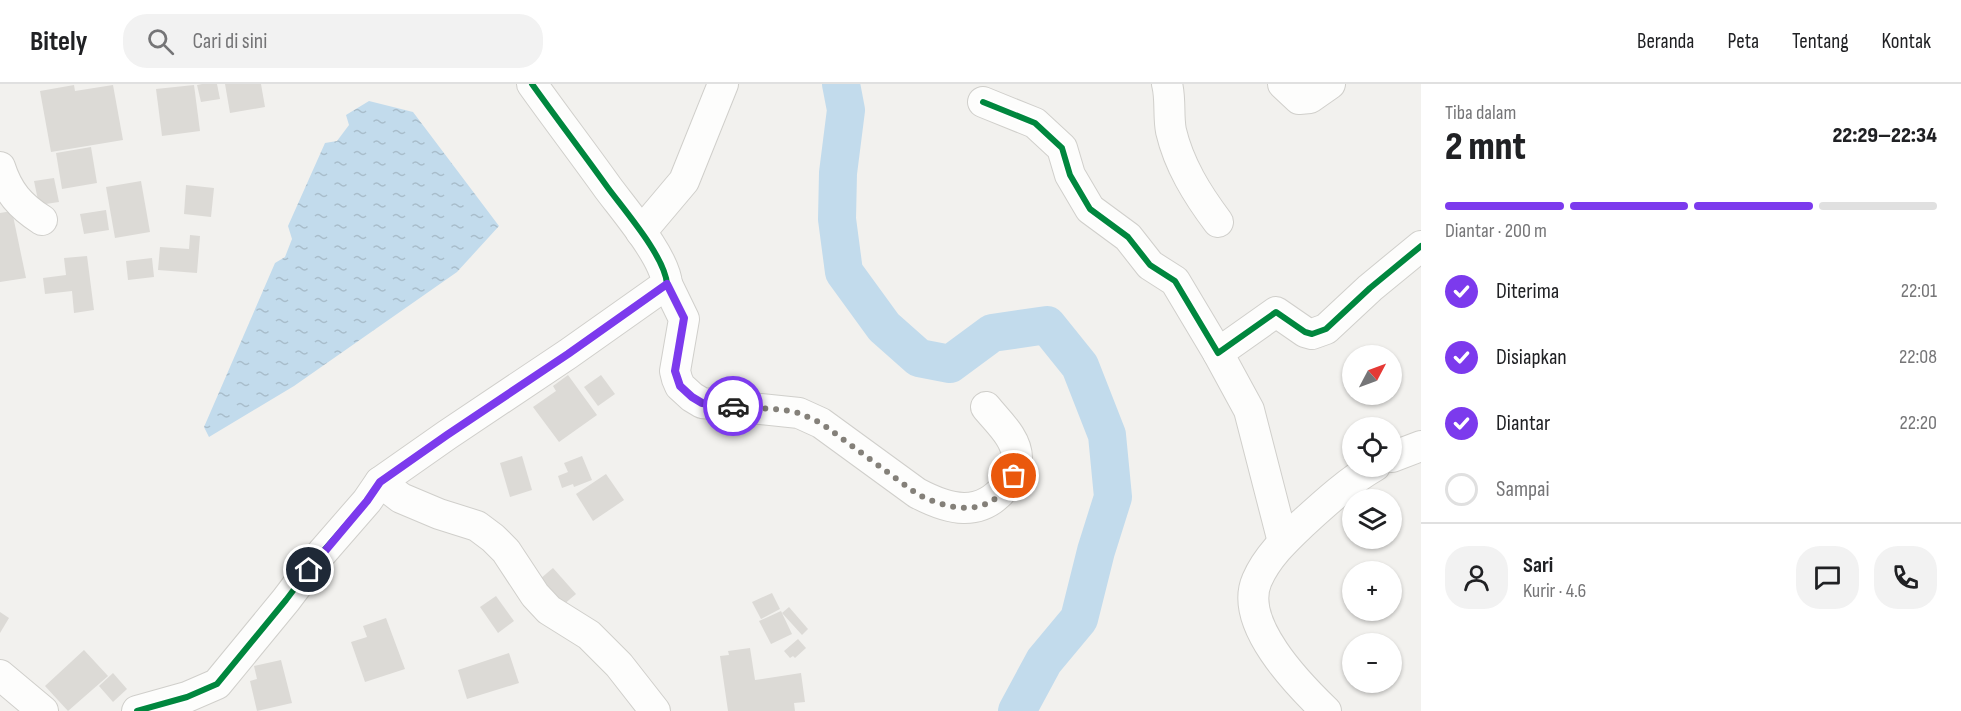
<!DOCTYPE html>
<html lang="id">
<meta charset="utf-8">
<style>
body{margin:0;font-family:"Sofia Sans Condensed",sans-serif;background:#f2f2f2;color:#202124;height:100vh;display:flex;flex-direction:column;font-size:22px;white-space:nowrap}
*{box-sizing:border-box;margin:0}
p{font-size:20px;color:#757577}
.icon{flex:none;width:33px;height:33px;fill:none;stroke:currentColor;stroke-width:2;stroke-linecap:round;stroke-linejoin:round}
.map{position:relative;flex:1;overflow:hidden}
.details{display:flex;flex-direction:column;background:#fff;width:540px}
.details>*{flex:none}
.needle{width:39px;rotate:49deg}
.tools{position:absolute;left:1342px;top:261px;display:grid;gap:12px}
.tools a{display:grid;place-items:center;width:60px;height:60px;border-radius:50%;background:#fff;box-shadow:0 2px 4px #0004;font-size:30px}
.pin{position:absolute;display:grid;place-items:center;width:51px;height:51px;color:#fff;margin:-26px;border:3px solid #fff;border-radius:50%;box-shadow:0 2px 6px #0007}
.courier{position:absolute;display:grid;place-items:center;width:60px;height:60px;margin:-30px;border:4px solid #7c3aed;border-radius:50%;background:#fff;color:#222;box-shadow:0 2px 8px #0007}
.summary em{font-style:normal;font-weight:800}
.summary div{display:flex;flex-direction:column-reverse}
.summary{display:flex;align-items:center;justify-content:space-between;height:102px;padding:0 24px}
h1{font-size:39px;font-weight:800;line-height:45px}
.bar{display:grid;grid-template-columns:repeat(4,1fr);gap:9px 6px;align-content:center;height:72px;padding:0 24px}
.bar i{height:8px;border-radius:4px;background:#e0e0e0}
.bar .selected{background:#7c3aed}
.bar p{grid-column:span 4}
.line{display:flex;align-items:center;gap:15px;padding:0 24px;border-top:2px solid #e0e0e0}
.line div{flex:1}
.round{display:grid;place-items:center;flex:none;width:63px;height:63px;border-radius:24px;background:#f2f2f2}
ol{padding:0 24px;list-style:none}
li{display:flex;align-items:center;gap:18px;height:66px}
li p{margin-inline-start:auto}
li .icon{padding:6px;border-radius:50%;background:#7c3aed;color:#fff;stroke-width:4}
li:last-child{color:#757577}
li i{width:33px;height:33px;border:3px solid #e0e0e0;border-radius:50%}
header{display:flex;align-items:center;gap:36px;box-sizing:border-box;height:84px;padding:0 30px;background:#fff;border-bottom:2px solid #e0e0e0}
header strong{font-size:28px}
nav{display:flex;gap:33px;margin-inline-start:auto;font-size:21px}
.search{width:420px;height:54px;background:#f2f2f2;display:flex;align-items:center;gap:15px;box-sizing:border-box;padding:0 21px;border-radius:24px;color:#757577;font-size:22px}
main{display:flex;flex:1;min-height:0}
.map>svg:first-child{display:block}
.water{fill:url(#water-ripples)}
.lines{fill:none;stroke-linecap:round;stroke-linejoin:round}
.river{stroke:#c2dbec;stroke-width:38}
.building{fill:#dcdad6}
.minor-casing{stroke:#d0cfcb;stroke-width:32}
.minor{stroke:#fdfdfc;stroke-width:30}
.cycleway-casing{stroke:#fff;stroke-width:10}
.cycleway{stroke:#00873e;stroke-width:6}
.done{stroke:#848079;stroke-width:6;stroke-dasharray:0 10.8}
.route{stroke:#7c3aed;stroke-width:8}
</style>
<header>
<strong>Bitely</strong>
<div class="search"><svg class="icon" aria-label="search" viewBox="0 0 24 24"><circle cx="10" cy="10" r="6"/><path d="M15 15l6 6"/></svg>Cari di sini</div>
<nav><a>Beranda</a><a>Peta</a><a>Tentang</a><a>Kontak</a></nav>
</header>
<main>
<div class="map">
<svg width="1421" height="627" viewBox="0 0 1421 627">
<defs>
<pattern id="water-ripples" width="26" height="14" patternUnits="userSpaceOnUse" patternTransform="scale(1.5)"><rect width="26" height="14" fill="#c2dbec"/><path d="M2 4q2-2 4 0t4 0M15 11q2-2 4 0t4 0" fill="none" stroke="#a8bdcb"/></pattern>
</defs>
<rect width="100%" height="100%" fill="#f2f1ee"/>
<path class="water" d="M369,17L413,28L499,142L457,188L294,302L209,353L204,343L275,179L285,173L292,155L288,142L325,59L337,57L349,41L346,31Z"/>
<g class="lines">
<path class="river" d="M841,0L846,26L838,89L837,135L844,188L884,243L919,274L950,280L992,249L1047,241L1080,282L1107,351L1113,413L1096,467L1079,535L1044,577L1017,627"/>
</g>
<g class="building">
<path d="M202,0H217L220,15L201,18L197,1Z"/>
<path d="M225,0H261L265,23L230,29Z"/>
<path d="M74,1L75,7L113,1L123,56L51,68L40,7Z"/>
<path d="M194,1L200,47L162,52L156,5Z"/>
<path d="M91,63L97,99L62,105L56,69Z"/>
<path d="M54,94L59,118L39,121L34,97Z"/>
<path d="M141,97L150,148L115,154L106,103Z"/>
<path d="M186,101L214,104L211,133L184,130Z"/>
<path d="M106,126L109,146L84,150L80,130Z"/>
<path d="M12,127L26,194L0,198V129Z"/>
<path d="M190,151L200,152L197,189L158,186L160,163L189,165Z"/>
<path d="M87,172L94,226L74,229L72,207L45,210L43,194L66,191L64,174Z"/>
<path d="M152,174L154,193L128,196L126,177Z"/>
<path d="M568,291L597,331L559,358L533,323L556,307L553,302Z"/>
<path d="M601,291L615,310L598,322L584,303Z"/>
<path d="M522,372L532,406L510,413L500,379Z"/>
<path d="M582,372L592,396L574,403L573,400L562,404L558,392L568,388L564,379Z"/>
<path d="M606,390L624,416L593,437L576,410Z"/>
<path d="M553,484L576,510L563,521L540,495Z"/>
<path d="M772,509L780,525L761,535L752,518Z"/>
<path d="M496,512L514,537L498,549L480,523Z"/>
<path d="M789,523L808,545L802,551L782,529Z"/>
<path d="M781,527L792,550L771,560L759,537Z"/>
<path d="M0,528L9,534L0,549Z"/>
<path d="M386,534L405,585L365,598L351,558L367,553L363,542Z"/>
<path d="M798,555L806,564L795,574L793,572L790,574L784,567Z"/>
<path d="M750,564L755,596L801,589L805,618L794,619L795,627H728L720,572L729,571L728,567Z"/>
<path d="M84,566L108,592L68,627L45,602Z"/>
<path d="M509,569L519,599L467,615L458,586Z"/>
<path d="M281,576L292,619L257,627L250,597L257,595L254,582Z"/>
<path d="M113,589L127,605L113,618L99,602Z"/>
</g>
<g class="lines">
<defs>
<g id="minor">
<path d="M1167,0C1171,15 1168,32 1171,47C1179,81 1197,110 1218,138"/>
<path d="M1283,0L1299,15L1310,14L1330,0"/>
<path d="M983,18L1035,39L1062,64L1070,91L1090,125L1128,153L1150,181L1175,197L1218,269L1276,228L1305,248L1312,250L1326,245L1370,204L1421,162"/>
<path d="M0,83C8,108 20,122 42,136"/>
<path d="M641,148L684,97L723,0"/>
<path d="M667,200L684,235L675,287L677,295L680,302L692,313L702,319L799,329L821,339L917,409C949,426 980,434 1005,403C1013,394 1017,386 1017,374C1017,354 997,337 986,323"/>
<path d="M1218,269L1249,326L1283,458"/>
<path d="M1392,373L1421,362"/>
<path d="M380,398L401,414L439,430L477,442L493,454L506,467L535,511L549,526L589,551L619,581L655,627"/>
<path d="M0,591L43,627"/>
<path d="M137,627L187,613L217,600L286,516L320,471L367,417L380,398L447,351L568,270L667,200C665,173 625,127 608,104C583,69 557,35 532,0"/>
<path d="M1326,627C1298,600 1238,539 1257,496C1267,473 1285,456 1303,439C1325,419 1349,397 1375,382"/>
</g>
</defs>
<use href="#minor" class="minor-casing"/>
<use href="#minor" class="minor"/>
<defs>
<g id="cycleway">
<path d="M983,18L1035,39L1062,64L1070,91L1090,125L1128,153L1150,181L1175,197L1218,269L1276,228L1305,248L1312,250L1326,245L1370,204L1421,162"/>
<path d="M137,627L187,613L217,600L286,516L320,471L367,417L380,398L447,351L568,270L667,200C665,173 625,127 608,104C583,69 557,35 532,0"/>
</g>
</defs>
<use href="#cycleway" class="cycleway-casing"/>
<use href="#cycleway" class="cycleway"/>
</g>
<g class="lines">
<path class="done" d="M733,322L785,326L799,329L821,339L917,410C941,422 973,432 996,414C1003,408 1009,399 1014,392"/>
<path class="route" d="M309,486L367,417L380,398L447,351L568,270L667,200L684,234L675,287L680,302L692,313L702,319L733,322"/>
</g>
</svg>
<div class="tools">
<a><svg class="needle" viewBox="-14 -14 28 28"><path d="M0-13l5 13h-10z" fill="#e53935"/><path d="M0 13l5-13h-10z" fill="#757577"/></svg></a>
<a><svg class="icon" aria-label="locate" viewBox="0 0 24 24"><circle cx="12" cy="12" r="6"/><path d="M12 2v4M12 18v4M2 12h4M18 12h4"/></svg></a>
<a><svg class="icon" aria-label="layers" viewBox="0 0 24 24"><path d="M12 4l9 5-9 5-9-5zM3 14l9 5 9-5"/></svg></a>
<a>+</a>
<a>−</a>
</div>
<div class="pin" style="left:1014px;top:392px;background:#ea580c"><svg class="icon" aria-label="bag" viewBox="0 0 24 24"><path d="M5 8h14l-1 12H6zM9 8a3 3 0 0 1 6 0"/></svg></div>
<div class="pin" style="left:309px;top:486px;background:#1f2937"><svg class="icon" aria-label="home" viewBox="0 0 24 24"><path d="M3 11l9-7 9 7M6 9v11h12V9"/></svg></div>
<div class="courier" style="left:733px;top:322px"><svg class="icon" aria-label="car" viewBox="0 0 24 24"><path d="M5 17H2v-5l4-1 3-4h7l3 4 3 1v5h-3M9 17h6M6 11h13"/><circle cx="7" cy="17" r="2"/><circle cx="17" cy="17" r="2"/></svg></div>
</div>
<section class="details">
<div class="summary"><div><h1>2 mnt</h1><p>Tiba dalam</p></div><em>22:29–22:34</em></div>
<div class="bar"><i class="selected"></i><i class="selected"></i><i class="selected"></i><i></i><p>Diantar · 200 m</p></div>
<ol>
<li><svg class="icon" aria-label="check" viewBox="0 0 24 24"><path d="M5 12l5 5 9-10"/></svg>Diterima<p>22:01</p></li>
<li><svg class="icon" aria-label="check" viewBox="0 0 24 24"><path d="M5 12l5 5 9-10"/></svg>Disiapkan<p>22:08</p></li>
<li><svg class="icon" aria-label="check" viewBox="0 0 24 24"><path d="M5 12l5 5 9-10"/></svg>Diantar<p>22:20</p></li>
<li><i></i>Sampai</li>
</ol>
<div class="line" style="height:108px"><a class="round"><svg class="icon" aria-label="person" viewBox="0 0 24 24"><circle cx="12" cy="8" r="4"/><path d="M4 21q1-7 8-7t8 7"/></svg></a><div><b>Sari</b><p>Kurir · 4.6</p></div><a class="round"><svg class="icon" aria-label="chat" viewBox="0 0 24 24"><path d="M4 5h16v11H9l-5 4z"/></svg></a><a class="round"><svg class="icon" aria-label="phone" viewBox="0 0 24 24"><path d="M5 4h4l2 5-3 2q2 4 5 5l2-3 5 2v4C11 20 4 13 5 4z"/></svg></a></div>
</section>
</main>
